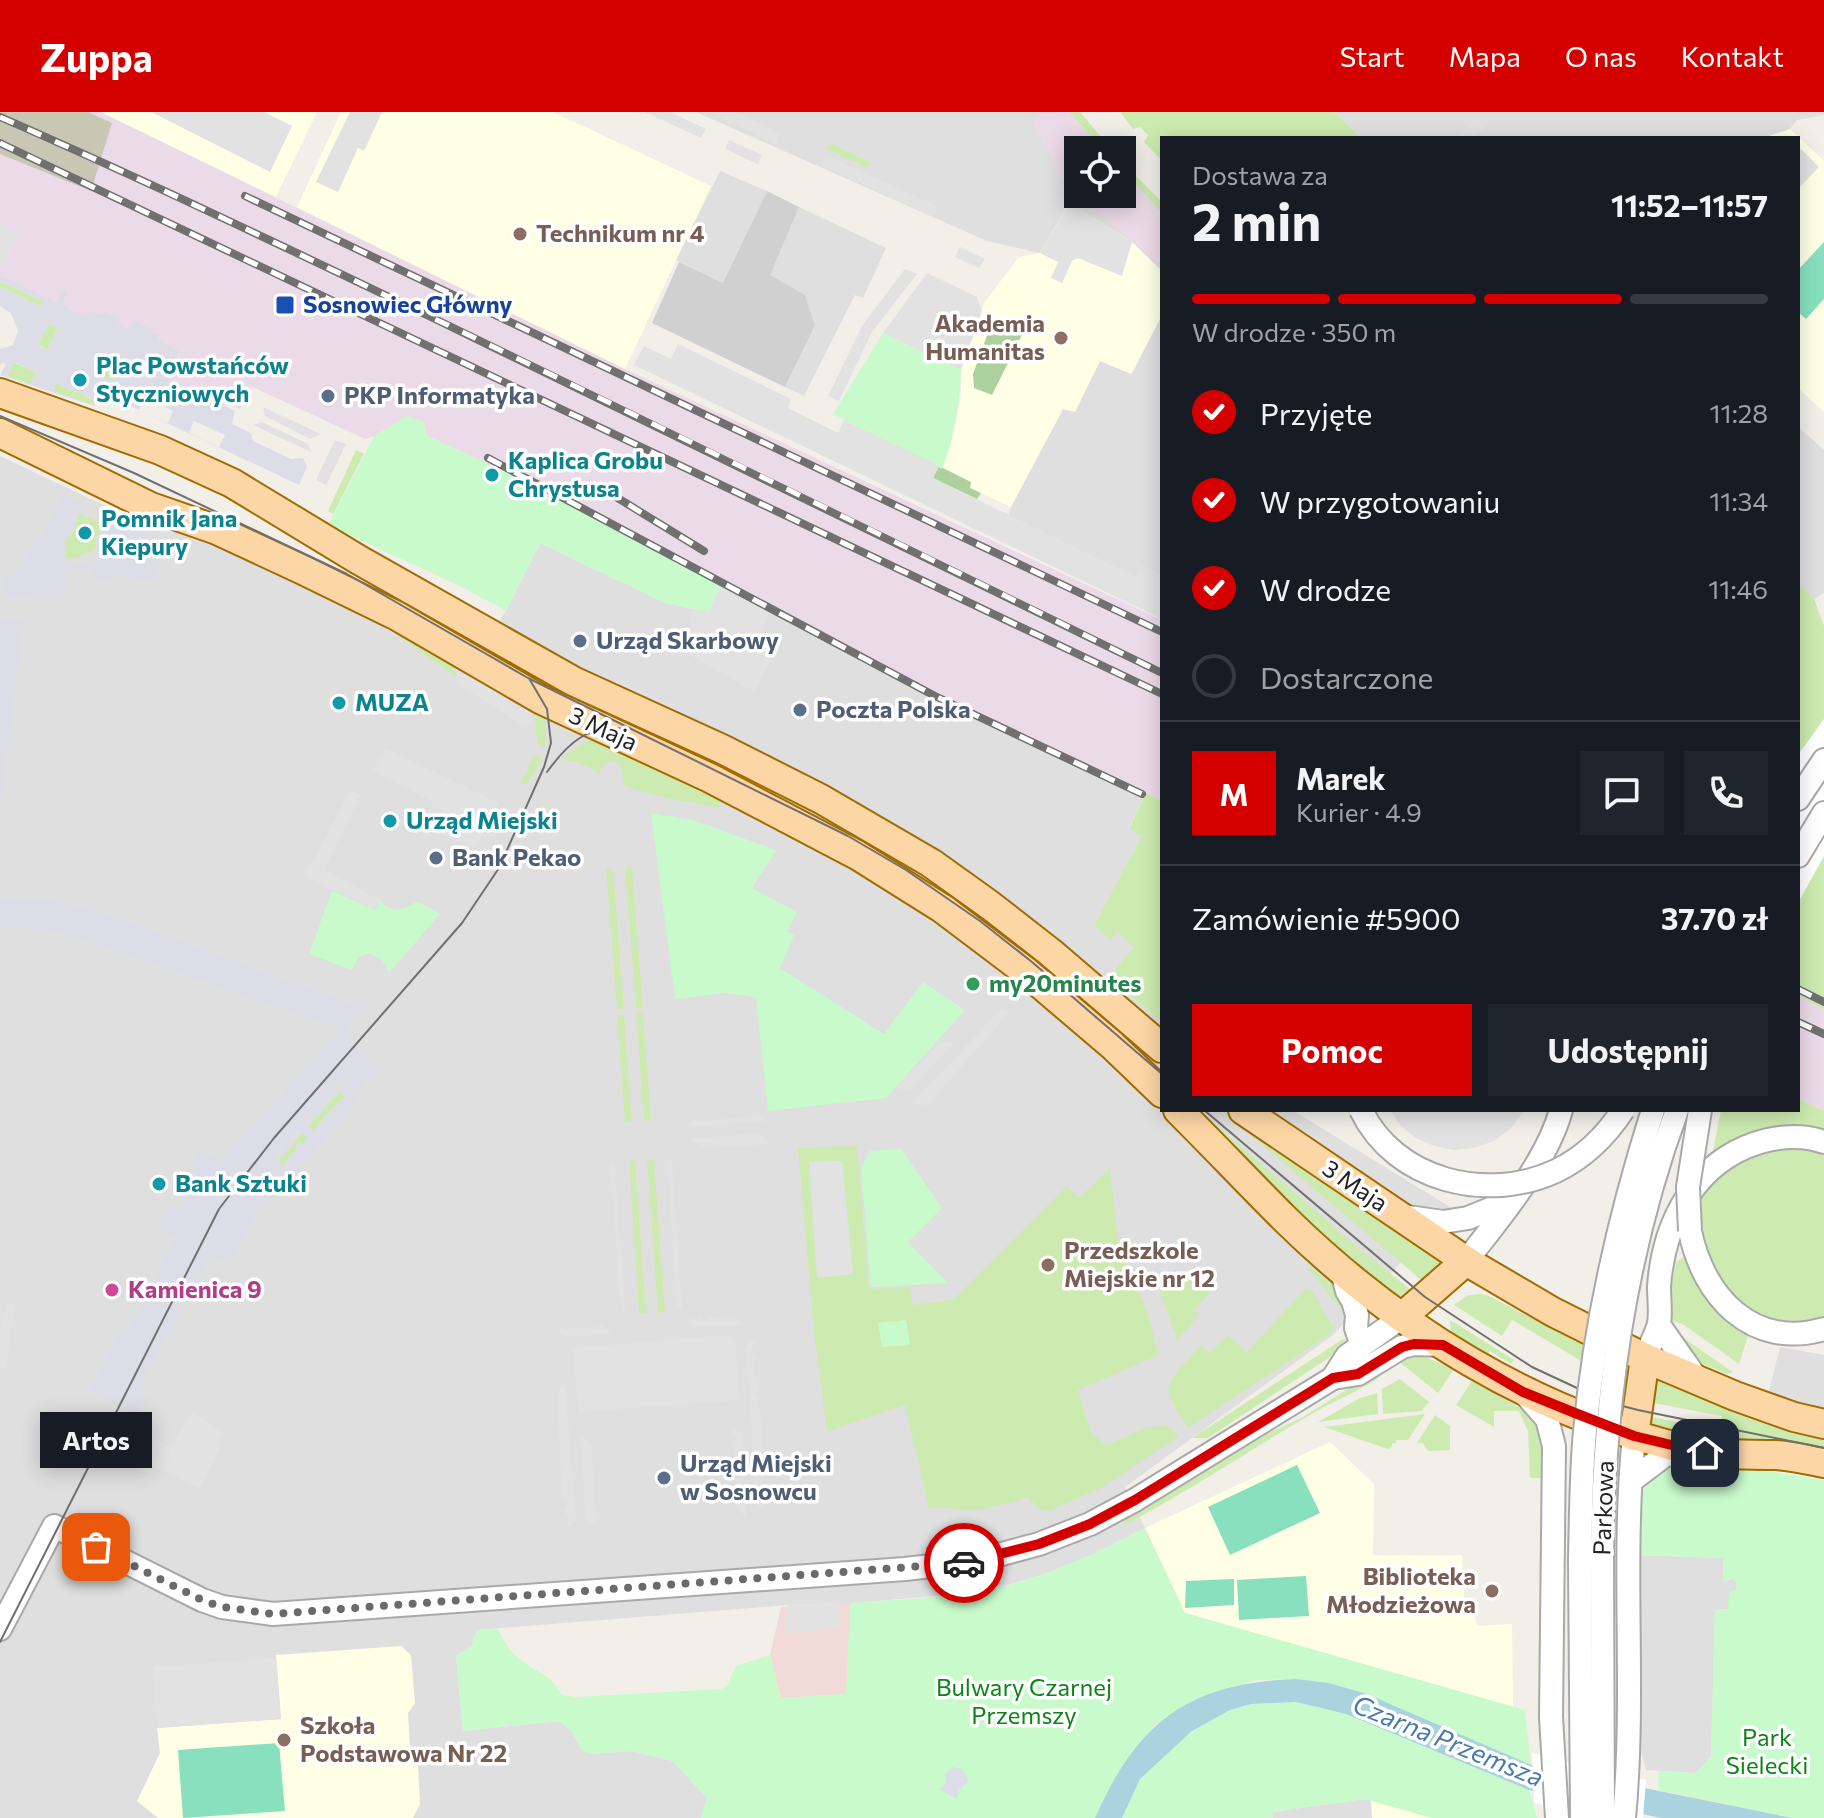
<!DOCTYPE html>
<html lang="pl">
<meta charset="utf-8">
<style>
body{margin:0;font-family:Commissioner,sans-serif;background:#20242c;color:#f1f3f6;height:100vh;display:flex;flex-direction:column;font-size:30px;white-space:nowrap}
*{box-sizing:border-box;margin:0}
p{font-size:26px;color:#9ea1a6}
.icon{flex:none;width:44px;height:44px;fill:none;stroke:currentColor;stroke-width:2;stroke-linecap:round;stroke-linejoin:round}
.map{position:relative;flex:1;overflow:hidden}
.side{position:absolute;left:1160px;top:24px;width:640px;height:976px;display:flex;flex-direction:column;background:#171b24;border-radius:0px;box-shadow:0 4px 20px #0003}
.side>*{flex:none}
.fabs{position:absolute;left:1064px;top:24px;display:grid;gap:16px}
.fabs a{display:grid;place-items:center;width:72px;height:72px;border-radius:0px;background:#171b24;box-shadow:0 4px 20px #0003;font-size:40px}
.pin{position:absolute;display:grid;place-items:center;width:68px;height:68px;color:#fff;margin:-34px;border-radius:16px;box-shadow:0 4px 12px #0006}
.courier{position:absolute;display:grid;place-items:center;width:80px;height:80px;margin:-40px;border:6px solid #d40000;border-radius:50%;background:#fff;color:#222;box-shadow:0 2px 10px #0007}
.bubble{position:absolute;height:56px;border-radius:0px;background:#171b24;box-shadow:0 4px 20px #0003;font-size:26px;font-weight:700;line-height:56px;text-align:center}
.head em{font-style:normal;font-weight:700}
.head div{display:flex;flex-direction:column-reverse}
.head{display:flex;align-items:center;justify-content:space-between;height:136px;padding:0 32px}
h1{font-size:52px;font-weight:700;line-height:60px}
.bar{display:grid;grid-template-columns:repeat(4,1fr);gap:12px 8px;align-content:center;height:96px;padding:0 32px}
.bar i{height:10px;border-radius:6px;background:#363941}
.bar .on{background:#d40000}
.bar p{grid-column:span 4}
.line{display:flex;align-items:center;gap:20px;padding:0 32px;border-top:2px solid #363941}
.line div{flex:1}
.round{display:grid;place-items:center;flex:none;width:84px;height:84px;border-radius:0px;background:#20242c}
ol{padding:0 32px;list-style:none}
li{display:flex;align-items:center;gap:24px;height:88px}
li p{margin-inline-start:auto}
li .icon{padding:8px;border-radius:50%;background:#d40000;color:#fff;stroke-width:4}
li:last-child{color:#9ea1a6}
li i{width:44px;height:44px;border:4px solid #363941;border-radius:50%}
.button{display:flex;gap:16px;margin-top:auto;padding:16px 32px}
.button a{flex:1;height:92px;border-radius:0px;background:#d40000;color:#fff;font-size:32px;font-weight:700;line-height:92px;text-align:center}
.button a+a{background:#20242c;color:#f1f3f6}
header{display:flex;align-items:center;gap:48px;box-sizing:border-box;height:112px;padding:0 40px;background:#d40000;color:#fff}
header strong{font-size:38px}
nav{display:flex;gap:44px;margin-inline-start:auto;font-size:28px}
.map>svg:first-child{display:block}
.residential{fill:#e0dfdf}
.commercial{fill:#f2dad9}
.industrial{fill:#ebdbe8}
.education{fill:#ffffe5}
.religious{fill:#d0d0d0}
.construction{fill:#c7c7b4}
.grass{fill:#cdebb0}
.forest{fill:#add19e}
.park{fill:#c8facc}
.pitch{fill:#88e0be}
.parking{fill:#e2e2e2}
.plaza{fill:#dddde8;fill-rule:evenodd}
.water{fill:#aad3df}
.pier{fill:#fff}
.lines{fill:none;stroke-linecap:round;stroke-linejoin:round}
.minor-casing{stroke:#a9a9a9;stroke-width:26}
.major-casing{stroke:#a06b00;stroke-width:32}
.minor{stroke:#fff;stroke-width:22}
.major{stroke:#fcd6a4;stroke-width:28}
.tram{stroke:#707070;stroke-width:2}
.rail-casing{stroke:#707070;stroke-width:8}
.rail{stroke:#fff;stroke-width:5;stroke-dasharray:15;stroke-linecap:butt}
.minor-bridge-casing{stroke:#a9a9a9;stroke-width:26;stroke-linecap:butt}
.minor-bridge{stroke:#fff;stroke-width:22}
.done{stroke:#6b6a68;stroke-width:8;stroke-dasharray:0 14.4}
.route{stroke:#d40000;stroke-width:10}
.education-dot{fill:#8d6e63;stroke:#fff;stroke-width:3}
.transit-dot{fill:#1a4fb4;stroke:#fff;stroke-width:3}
.culture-dot{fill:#0f9aa8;stroke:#fff;stroke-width:3}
.service-dot{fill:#5c6f8a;stroke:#fff;stroke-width:3}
.leisure-dot{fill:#2e9e5b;stroke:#fff;stroke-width:3}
.hotel-dot{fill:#d1479c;stroke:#fff;stroke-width:3}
.labels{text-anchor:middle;stroke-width:7;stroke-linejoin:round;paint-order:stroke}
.education-label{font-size:24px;font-weight:bold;fill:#785e54;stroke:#fff;text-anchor:start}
.transit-label{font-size:24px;font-weight:bold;fill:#164399;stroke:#fff;text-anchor:start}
.culture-label{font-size:24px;font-weight:bold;fill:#0d838f;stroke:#fff;text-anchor:start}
.service-label{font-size:24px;font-weight:bold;fill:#4e5e75;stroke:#fff;text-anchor:start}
.street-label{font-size:24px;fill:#222;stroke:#fff}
.leisure-label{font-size:24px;font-weight:bold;fill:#27864d;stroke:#fff;text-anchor:start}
.hotel-label{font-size:24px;font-weight:bold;fill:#b23c85;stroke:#fff;text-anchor:start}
.park-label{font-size:24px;fill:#0c8416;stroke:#fff}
.water-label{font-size:26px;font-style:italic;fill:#4a7aab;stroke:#fff}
</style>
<header>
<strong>Zuppa</strong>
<nav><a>Start</a><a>Mapa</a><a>O nas</a><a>Kontakt</a></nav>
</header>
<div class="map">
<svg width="1824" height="1706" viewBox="0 0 1824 1706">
<rect width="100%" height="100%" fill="#f2efe9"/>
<g class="residential">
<path d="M696,0H1069L1104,38H1078V82H1122V57L1162,101V159L1132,130L1068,92L1040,141L987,129Z"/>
<path d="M1334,0H1824V3L1797,8L1790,17L1763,26H1362Z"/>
<path d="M720,59L767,79L723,172L676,148Z"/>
<path d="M799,95L886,136L863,186L855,183L804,284L785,275L815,212L805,183L769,163Z"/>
<path d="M1162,203V507L1000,428L1011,395L1063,297L1075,299L1100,249L1132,262Z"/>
<path d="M1798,315L1824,338V481L1814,487L1798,472Z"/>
<path d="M0,344L158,419L217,421L462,560L506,499L540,431L665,491L693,497L710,500L722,467L909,566L1146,681L1129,716L1143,724L1094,813L1117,820L1135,835L1108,866L1162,910V998H1292L1452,1096L1333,1223L1125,1375L1145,1416L1089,1444L1045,1462L1008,1473L949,1483L850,1491L789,1493L477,1518L472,1533L456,1544L463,1619L559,1609L571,1618L582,1638L589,1642L632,1639L673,1649L707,1686L701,1706H0Z"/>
<path d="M1780,1235L1824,1243V1302L1767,1286Z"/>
<path d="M1635,1443L1724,1446V1469L1735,1466L1737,1477L1728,1497L1715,1498L1711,1645L1696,1661L1646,1658L1638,1627Z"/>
<path d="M1365,1687L1432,1706H1273L1272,1700Z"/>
</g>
<path class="commercial" d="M834,1491H850L847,1582L781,1586L770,1543L781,1495Z"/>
<g class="industrial">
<path d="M0,0H101L625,257L1162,508V689L909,566L722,467L524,368L427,324L423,310L365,327L237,268L224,294L168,266L180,239L111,221L0,167Z"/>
<path d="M1043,0H1069L1104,38H1078V81L1060,65L1033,10Z"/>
<path d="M1122,57L1162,101V156L1080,82H1122Z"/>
<path d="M1798,883L1824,898V999L1798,987Z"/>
</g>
<g class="education">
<path d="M101,0H317L276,85Z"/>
<path d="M341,0H553L711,74L625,257L297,95Z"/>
<path d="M1790,17L1824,49V300L1798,276V26H1763Z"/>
<path d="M1069,91L1132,130L1162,159V203L1131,262L1100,249L1075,300L1063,297L1011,395L970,376L942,357L951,332L961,285V258L984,191L1019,145L1040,141Z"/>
<path d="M1330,1330L1374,1372L1373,1443H1462L1465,1502L1475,1505L1477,1514L1512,1512L1513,1595L1185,1501L1145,1416Z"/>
<path d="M401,1534L411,1543L415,1591L408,1601L411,1651L418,1654L420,1692L413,1706H158L137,1689L160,1641L157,1616L281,1607L276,1543Z"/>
<path d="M1371,1688L1432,1706H1372Z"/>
</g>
<path class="religious" d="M767,79L799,95L770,163L805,183L815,213L785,275L652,211L679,150L723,171Z"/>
<path class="construction" d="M0,0H88L112,11L91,79L0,42Z"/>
<g class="grass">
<path d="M1069,0H1080L1112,38H1104Z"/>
<path d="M1120,0H1334L1362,26H1162V49L1144,30L1148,23L1140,15L1133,17Z"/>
<path d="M830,31L870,50L867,56L826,37Z"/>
<path d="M1122,50L1162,90V101L1122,57Z"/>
<path d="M0,169L43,189L40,194L0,175Z"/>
<path d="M48,211L58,216L48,238L38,233Z"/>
<path d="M110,241L124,248L114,270L100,263Z"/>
<path d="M13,250L37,261L31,272L7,264Z"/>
<path d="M56,270L96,289L93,293L53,279Z"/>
<path d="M356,338L364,342L333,402L328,399Z"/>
<path d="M79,402L103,411L98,424L89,422V420L84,417L80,422L86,426L88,423L97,425L95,438L80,443V445L66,447V428L73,420Z"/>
<path d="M1798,472L1814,487L1824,514V898L1798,883Z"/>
<path d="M396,515L451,549L458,566L393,520Z"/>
<path d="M532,596L546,605V637L537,631L535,602H531Z"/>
<path d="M596,625L724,688L720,690L719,696L658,684L624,674L621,654L614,648L603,653L599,661L580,651L562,648L576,635Z"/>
<path d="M537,643L543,647L527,671L520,673L532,646Z"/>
<path d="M1146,681L1162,689V910L1108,866L1134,835L1117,820L1110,828L1094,813L1142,724L1129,717Z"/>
<path d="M632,755L643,896H636L625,756Z"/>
<path d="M606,757H613L624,897H617Z"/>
<path d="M643,900L651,1008L644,1009L636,901Z"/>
<path d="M617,903H624L632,1010L625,1011Z"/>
<path d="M339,979L345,984L325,1004L314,1020L308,1014Z"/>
<path d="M1798,987L1824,999V1019C1784,1006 1748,1021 1713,1039L1721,998H1798Z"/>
<path d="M1193,998H1199L1361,1138L1415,1181L1402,1194L1351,1154Z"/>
<path d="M1221,998H1229L1447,1146L1426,1172Z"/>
<path d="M302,1021L309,1026L303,1033L300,1031L283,1055L278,1051L279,1048Z"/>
<path d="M857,1034L869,1177L909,1175L913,1193L954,1187L1067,1074L1079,1086L1110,1056L1119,1135L1146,1196L1159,1243L1078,1278L1091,1320L1106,1333L1147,1315L1167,1314L1179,1324L1101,1376L1048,1399L1042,1398L1028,1386C1011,1390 993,1397 976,1398C960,1398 945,1395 929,1396L905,1293L827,1320L814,1220L798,1036Z"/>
<path d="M1786,1036L1824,1040V1204C1809,1208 1796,1210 1780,1208C1722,1202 1697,1134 1702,1083C1725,1057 1752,1043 1786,1036Z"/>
<path d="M635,1048L646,1201H639L629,1049Z"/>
<path d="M647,1048H654L665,1200L658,1201Z"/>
<path d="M1686,1144C1695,1178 1718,1205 1749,1221L1739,1252L1684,1213L1665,1206L1676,1150Z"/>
<path d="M1310,1154L1339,1178L1351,1210L1308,1156Z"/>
<path d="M1161,1161L1164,1165L1196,1166L1212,1178L1195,1197L1199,1203L1177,1228L1154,1163Z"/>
<path d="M1306,1176L1312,1179L1333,1215L1332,1221L1188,1316C1158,1272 1167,1272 1200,1234L1210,1240L1228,1224L1247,1240Z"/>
<path d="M1480,1182L1489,1184L1612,1248L1610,1266L1512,1208L1502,1224L1454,1193L1468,1183Z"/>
<path d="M1450,1208L1514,1248L1511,1252L1490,1239L1485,1248L1451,1222Z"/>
<path d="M1679,1223L1733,1260L1727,1262L1698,1250Z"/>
<path d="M1343,1227L1346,1228L1330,1245L1208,1326H1192Z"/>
<path d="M1420,1243L1454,1257L1438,1281L1396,1247Z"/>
<path d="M1380,1257L1381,1263C1374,1272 1335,1289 1322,1296C1256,1334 1193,1377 1125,1413L1123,1409L1251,1329L1301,1306Z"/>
<path d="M1654,1259L1824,1321V1343L1723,1335L1645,1318L1647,1304L1721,1318L1722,1304L1648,1290Z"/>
<path d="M1400,1267L1429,1290L1421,1299L1383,1302L1382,1277Z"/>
<path d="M1472,1269L1528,1300L1544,1320L1545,1366H1530L1528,1319L1519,1299H1494V1315L1456,1293Z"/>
<path d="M1377,1281L1378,1302L1318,1310L1360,1286Z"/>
<path d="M1425,1302L1408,1328H1396V1331H1392V1335L1388,1337L1324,1315Z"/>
<path d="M1435,1303L1450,1314V1338L1428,1339L1423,1331H1417Z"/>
</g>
<g class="forest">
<path d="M1017,205L1029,209L992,283L974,276L973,262L989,218Z"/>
<path d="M939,354L971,370L970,376L981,381L977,387L933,366Z"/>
</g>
<g class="park">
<path d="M883,221L961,258C960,293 954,325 942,357L833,302Z"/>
<path d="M407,304L424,310L427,324L524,368L722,467L710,501L665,491L540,431L506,499L462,475L328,413L375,323Z"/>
<path d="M651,701L693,708L776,738L752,776L797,800L787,819L794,823L780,856L884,922L923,870L965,898L886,986L768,999L756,885L724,881L675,887Z"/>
<path d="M332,779L375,798L380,788C392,803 403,798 418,789L440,802L389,861L382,848L370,841L359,845L352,858L309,842Z"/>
<path d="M901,1037L942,1096L908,1130L948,1171L871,1175L861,1056L870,1039Z"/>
<path d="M906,1208L910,1233L882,1235L878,1211Z"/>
<path d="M1693,1348L1824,1368V1706H1792L1658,1678L1659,1659L1696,1661L1711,1645L1715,1498L1728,1497L1729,1480L1737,1477L1735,1466L1723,1469V1446L1635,1443C1638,1416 1635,1371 1662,1356C1672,1351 1683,1350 1693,1348Z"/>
<path d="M1145,1416L1185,1501L1525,1598L1531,1653L1367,1582L1329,1571L1296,1567L1258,1568L1213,1580L1155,1613L1105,1684L1095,1706H701L707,1686L672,1649L632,1639L589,1642L582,1638L571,1618L559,1609L463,1619L456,1544L472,1533L477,1518L498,1517C503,1527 508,1537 517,1545C535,1561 547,1558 562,1583L576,1585L721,1577L727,1574L736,1554L770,1543L781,1586L846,1582L850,1491C903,1487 957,1486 1009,1473C1057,1461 1101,1438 1145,1416Z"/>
<path d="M1296,1590L1346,1602L1529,1678L1537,1706H1432L1365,1687L1272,1700L1273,1706H1122L1140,1667L1192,1619L1230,1598L1251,1592Z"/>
</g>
<g class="pitch">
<path d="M1824,130V187L1806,207L1798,200V158Z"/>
<path d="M1297,1353L1320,1401L1230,1443L1208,1395Z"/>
<path d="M1306,1464L1309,1504L1239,1508L1237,1468Z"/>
<path d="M1234,1467V1493L1185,1496L1186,1469Z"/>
<path d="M279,1631L285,1699L183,1706L178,1638Z"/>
</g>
<g class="parking">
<path d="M151,0H264L292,14L270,60Z"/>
<path d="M350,0H382L364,39L358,36L338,80L316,70Z"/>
<path d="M645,0H670L706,17L701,26Z"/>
<path d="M709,0H736L781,21L776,32Z"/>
<path d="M1476,6L1484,16L1472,26H1456Z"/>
<path d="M729,28L762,43L758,52L725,37Z"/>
<path d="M1801,37L1819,55L1798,77V40Z"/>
<path d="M826,43L939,95L933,105L821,53Z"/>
<path d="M1069,91L1132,130L1122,164L1078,146L1072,149L1062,171L1051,166L1058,150L1040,141Z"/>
<path d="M0,111L19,121L5,153L0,150Z"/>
<path d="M960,135L985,147L979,156L955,145Z"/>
<path d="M905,157L917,162L872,220L839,289L828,284L862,214Z"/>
<path d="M927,161L977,185L982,199L961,258L883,221Z"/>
<path d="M678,232L791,287L788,296L838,321L844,308L939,354L933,366L1136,465L1142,453L1162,463V507L634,253L644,234L671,247Z"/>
<path d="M240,267L252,273L240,297L228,292Z"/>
<path d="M263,295L321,322L310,327L265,304Z"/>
<path d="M262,310L308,332L311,340L253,313Z"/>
<path d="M335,328L346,332L326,373L316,368Z"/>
<path d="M722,467L772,494L761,524L780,531L754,579L684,540L693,497L710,500Z"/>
<path d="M453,551L529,597L533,612L525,614L460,574Z"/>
<path d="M613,566L670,592L675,606L615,579L610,568Z"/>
<path d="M385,636L499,691L474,738L423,713L433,690L372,659Z"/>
<path d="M350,678L361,683L324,758L380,788L376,798L302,763L319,739Z"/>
<path d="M1002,896L1009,901L928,993L911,992Z"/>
<path d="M939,931H954L910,978L898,977V973Z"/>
<path d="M1390,998H1525L1510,1017L1494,1029L1474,1036L1454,1038L1434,1034L1416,1026L1400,1013Z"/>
<path d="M760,1003L766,1009L687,1015L694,1008L734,1007Z"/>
<path d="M760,1021L771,1032L702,1036L691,1027Z"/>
<path d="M667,1049H672L682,1196H677Z"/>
<path d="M842,1049L853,1162L817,1166L809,1050Z"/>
<path d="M610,1053H615L625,1200H621Z"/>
<path d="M6,1191L15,1193L6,1257L0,1256V1222Z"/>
<path d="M725,1203L729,1207L733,1203L744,1213L695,1215L688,1210L692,1205L696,1209L700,1205L705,1209L709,1204L713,1208L717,1204L721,1207Z"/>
<path d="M594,1213L599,1216L602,1213L613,1222L563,1225L558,1219L562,1215L566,1219L570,1215L574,1218L578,1214L582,1218L586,1214L591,1217Z"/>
<path d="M726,1223L735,1226L740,1288L579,1300L572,1236Z"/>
<path d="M752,1226L756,1230L749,1238L757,1245L752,1251L757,1256L754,1260L759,1277L755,1282L759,1288L756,1291L760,1297L765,1358L763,1372L766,1375L763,1379L767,1382L763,1386L767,1390L757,1400L746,1234Z"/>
<path d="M565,1270L576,1408L570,1414L566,1411L569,1407L564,1397L568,1392L562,1385L557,1280Z"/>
<path d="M192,1300L223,1320L219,1327L220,1335L200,1376L135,1346L138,1340H141L146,1323L170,1335Z"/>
<path d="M735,1316L742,1322L746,1405L734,1395L738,1391L734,1387L740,1381L734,1376L737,1372L734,1368L739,1364L733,1358L736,1354L733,1351L737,1346L732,1340L735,1337L731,1333L737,1326L731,1320Z"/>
<path d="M580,1323L591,1332L597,1411L593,1415L586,1409Z"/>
<path d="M834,1491L839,1495L841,1517L786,1521L785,1498L789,1493Z"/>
<path d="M276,1546L281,1607L157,1616L153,1555Z"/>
</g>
<g class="plaza">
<path d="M0,164L56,190L63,178L68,180L62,193L86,205L90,198L102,204L104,200L120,207L118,212L129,217L134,208L153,218L152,220L159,223L157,228L180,239L168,266L235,299L232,312L251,321L253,329L291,347L303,346L307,355L299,373L101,280L94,294L0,263L6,252L2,250L0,254V237L13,233L18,219L11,201L0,194V175L40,194L43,189L0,169ZM48,212L58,216L47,238L38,233ZM110,241L124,248L113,269L100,262ZM14,250L37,261L31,272L7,264ZM56,271L95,288L94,293L53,279ZM145,285L173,299L168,311L139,298ZM194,309L225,323L219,335L189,321Z"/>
<path d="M62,383L84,392L66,428V452L95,454L98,447L97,431L107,404L170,433L164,444L160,442L158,448L162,450L158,455V470L114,462L112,470L93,468L92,458H66L64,487L6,485L5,465L14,464L21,454L49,411Z"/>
<path d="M0,507L27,510L23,513L0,693Z"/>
<path d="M0,788L57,789L123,808L357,894L365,892L350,909L343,923L380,954L354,984L359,989L305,1049L277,1081L270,1078L229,1153L210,1143L147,1264L141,1280L147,1283L137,1303L90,1279L121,1216L129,1219L176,1126L157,1115L169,1095L178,1099L197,1064L188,1059L199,1038L221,1049L339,919L337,915L56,819L0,814ZM343,967L346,971L339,979L345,985L314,1019L304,1010L313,1000L318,1005L323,999L319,994L328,984L333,988L338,982L333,977ZM298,1017L308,1026L303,1032L300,1030L283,1055L275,1044L283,1034L289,1038L294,1032L290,1027Z"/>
<path d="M952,1655L962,1657L968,1666L967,1671L959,1678L957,1687L939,1677L946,1672L945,1662Z"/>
</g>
<path class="water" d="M1296,1567L1329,1571L1367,1582L1531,1653L1792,1706H1661L1529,1678L1346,1602L1296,1590L1251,1592L1230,1598L1192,1619L1140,1667L1122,1706H1095C1138,1609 1189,1571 1296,1567Z"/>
<g class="pier">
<path d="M1824,607V744L1798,791V643Z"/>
<path d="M1532,1641L1646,1668L1643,1706H1608L1534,1691Z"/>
</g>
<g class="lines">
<defs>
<g id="minor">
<path d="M1798,687L1824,648"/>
<path d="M1798,744L1824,701"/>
<path d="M1401,1104L1443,1110L1468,1106L1510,1089"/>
<path d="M1690,1119C1703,1184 1752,1238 1824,1217"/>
<path d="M1466,1149C1499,1107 1547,1050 1561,998"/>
<path d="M1342,1159L1347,1179L1353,1189L1357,1203L1356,1216L1362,1234"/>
<path d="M1659,1213L1697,1267"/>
<path d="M1645,1246C1649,1235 1656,1223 1659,1212C1661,1200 1659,1187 1659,1175C1663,1116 1690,1059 1746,1035C1770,1025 1799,1021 1824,1030"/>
<path d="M1333,1266L1347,1244L1402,1205"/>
<path d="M1524,1281L1547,1307L1554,1334L1551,1605L1557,1706"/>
<path d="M1631,1369L1664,1344L1687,1337"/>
<path d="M1580,1447L1582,1706"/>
<path d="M1602,1447L1603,1706"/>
<path d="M0,1517L54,1414L202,1488L222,1495L273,1502L905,1457L976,1449L1039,1432L1090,1412L1135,1388L1333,1266L1358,1262L1402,1235L1414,1232L1443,1233"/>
<path d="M1624,1706C1636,1579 1621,1451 1634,1324"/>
</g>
<g id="major">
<path d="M0,281L160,338L232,371L359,448L573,569L722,637L821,687L931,751L991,794L1050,840L1162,936"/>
<path d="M0,321L151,395L217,418L303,458L397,504L540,587L710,666L857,743L943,797L1025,859L1112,933L1162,981"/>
<path d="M1178,998C1214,1034 1249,1071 1285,1107C1396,1216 1533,1301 1685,1337C1716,1344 1745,1342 1776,1343C1792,1344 1808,1348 1824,1351"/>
<path d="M1243,998L1466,1149L1553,1200L1645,1246L1735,1284L1794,1305L1824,1312"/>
<path d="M1402,1205L1466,1149"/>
<path d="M1634,1324L1645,1246"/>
</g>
</defs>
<use href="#minor" class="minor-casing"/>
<use href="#major" class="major-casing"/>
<use href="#minor" class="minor"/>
<use href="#major" class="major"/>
<g class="tram">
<path d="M0,304L134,361L347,462L528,566L848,724L906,758L980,809L1032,850L1162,962"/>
<path d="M547,660C568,631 588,612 626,617"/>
<path d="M1204,998L1425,1185L1532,1255L1607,1290L1638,1298L1824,1336"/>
<path d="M0,1530L219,1097L274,1026L462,811L499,756L544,655L551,631L547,597L530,568"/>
</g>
<defs>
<g id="rail">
<path d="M0,5C147,69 291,138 435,207C678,323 920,442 1162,561"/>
<path d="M0,31L1162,582"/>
<path d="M245,84L1162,520"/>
<path d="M488,346L935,584L1142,682"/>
<path d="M603,377L704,439"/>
<path d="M1798,877L1824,890"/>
<path d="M1798,910L1824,922"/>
</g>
</defs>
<use href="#rail" class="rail-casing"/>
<use href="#rail" class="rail"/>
<defs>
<g id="minor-bridge">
<path d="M1361,998C1395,1069 1487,1091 1556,1059C1585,1045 1606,1024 1623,998"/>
<path d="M1690,1119L1688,1075L1700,998"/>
<path d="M1580,1447C1581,1405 1581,1362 1585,1319C1595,1211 1620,1102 1653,998"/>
<path d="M1602,1447C1603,1296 1624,1141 1677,998"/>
</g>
</defs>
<use href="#minor-bridge" class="minor-bridge-casing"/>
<use href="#minor-bridge" class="minor-bridge"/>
</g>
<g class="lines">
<path class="done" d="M96,1435L202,1488L222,1495L273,1502L964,1451"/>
<path class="route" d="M964,1451L1039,1432L1090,1412L1135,1388L1333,1266L1358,1262L1402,1235L1414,1232L1443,1233L1523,1280L1575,1301L1634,1324L1705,1341"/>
</g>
<g class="education-dot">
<circle cx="520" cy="122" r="8"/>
<circle cx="1061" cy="226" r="8"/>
<circle cx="1048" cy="1153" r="8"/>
<circle cx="1492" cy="1479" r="8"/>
<circle cx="284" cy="1628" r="8"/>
</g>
<rect class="transit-dot" x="275" y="183" width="20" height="20" rx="4"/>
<g class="culture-dot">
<circle cx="80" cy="268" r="8"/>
<circle cx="492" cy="363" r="8"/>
<circle cx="85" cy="421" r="8"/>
<circle cx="339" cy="591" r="8"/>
<circle cx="390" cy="709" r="8"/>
<circle cx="159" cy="1072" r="8"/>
</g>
<g class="service-dot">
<circle cx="328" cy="284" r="8"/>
<circle cx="580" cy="529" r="8"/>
<circle cx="800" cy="598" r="8"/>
<circle cx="436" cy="746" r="8"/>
<circle cx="664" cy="1366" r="8"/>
</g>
<circle class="leisure-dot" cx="973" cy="872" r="8"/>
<circle class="hotel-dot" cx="112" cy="1178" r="8"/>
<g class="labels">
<g class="education-label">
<text x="536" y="130">Technikum nr 4</text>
<text x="1045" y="220" text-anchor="end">Akademia<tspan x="1045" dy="28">Humanitas</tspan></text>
<text x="1064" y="1147">Przedszkole<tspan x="1064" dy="28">Miejskie nr 12</tspan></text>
<text x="1476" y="1473" text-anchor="end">Biblioteka<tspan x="1476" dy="28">Młodzieżowa</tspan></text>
<text x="300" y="1622">Szkoła<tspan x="300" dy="28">Podstawowa Nr 22</tspan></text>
</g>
<g class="transit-label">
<text x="303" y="201">Sosnowiec Główny</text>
</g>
<g class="culture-label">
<text x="96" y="262">Plac Powstańców<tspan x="96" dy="28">Styczniowych</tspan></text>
<text x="508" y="357">Kaplica Grobu<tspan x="508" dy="28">Chrystusa</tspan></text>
<text x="101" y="415">Pomnik Jana<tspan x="101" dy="28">Kiepury</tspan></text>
<text x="355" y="599">MUZA</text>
<text x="406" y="717">Urząd Miejski</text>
<text x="175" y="1080">Bank Sztuki</text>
</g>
<g class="service-label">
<text x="344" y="292">PKP Informatyka</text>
<text x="596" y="537">Urząd Skarbowy</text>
<text x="816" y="606">Poczta Polska</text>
<text x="452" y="754">Bank Pekao</text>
<text x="680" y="1360">Urząd Miejski<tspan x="680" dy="28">w Sosnowcu</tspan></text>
</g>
<g class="street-label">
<text transform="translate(603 617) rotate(25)" y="8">3 Maja</text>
<text transform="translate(1355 1074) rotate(34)" y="8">3 Maja</text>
<text transform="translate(1604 1396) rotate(-88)" y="8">Parkowa</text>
</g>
<g class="leisure-label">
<text x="989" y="880">my20minutes</text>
</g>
<g class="hotel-label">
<text x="128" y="1186">Kamienica 9</text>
</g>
<g class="park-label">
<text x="1024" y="1584">Bulwary Czarnej<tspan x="1024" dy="28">Przemszy</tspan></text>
<text x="1767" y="1634">Park<tspan x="1767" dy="28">Sielecki</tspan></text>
</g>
<g class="water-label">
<text transform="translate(1448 1629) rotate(22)" y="9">Czarna Przemsza</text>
</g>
</g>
</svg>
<div class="fabs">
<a><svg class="icon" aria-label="locate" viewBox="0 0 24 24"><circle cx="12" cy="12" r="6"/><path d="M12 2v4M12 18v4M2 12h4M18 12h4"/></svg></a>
</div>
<div class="pin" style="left:96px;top:1435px;background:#ea580c"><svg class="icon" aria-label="bag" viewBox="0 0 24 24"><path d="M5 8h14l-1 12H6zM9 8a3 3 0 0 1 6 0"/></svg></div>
<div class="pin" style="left:1705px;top:1341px;background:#1f2937"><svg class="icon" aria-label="home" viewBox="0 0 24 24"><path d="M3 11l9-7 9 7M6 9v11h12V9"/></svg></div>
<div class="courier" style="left:964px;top:1451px"><svg class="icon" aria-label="car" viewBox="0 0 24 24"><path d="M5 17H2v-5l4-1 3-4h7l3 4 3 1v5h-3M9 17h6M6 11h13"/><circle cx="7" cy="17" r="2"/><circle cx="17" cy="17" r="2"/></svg></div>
<div class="bubble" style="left:40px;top:1300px;width:112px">Artos</div>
<section class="side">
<div class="head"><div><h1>2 min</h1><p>Dostawa za</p></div><em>11:52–11:57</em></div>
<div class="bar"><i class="on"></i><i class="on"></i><i class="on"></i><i></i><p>W drodze · 350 m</p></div>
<ol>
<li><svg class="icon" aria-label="check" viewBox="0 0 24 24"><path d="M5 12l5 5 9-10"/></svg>Przyjęte<p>11:28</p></li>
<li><svg class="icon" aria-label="check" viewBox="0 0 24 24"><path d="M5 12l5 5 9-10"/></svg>W przygotowaniu<p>11:34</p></li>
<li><svg class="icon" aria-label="check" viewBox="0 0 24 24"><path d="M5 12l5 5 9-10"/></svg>W drodze<p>11:46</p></li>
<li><i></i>Dostarczone</li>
</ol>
<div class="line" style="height:144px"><b class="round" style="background:#d40000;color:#fff">M</b><div><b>Marek</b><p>Kurier · 4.9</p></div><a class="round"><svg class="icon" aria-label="chat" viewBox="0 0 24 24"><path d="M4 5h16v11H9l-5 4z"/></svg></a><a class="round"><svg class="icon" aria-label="phone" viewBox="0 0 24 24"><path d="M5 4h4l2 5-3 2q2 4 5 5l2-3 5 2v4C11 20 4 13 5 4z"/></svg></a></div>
<div class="line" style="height:104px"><div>Zamówienie #5900</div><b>37.70 zł</b></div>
<div class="button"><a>Pomoc</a><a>Udostępnij</a></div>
</section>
</div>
